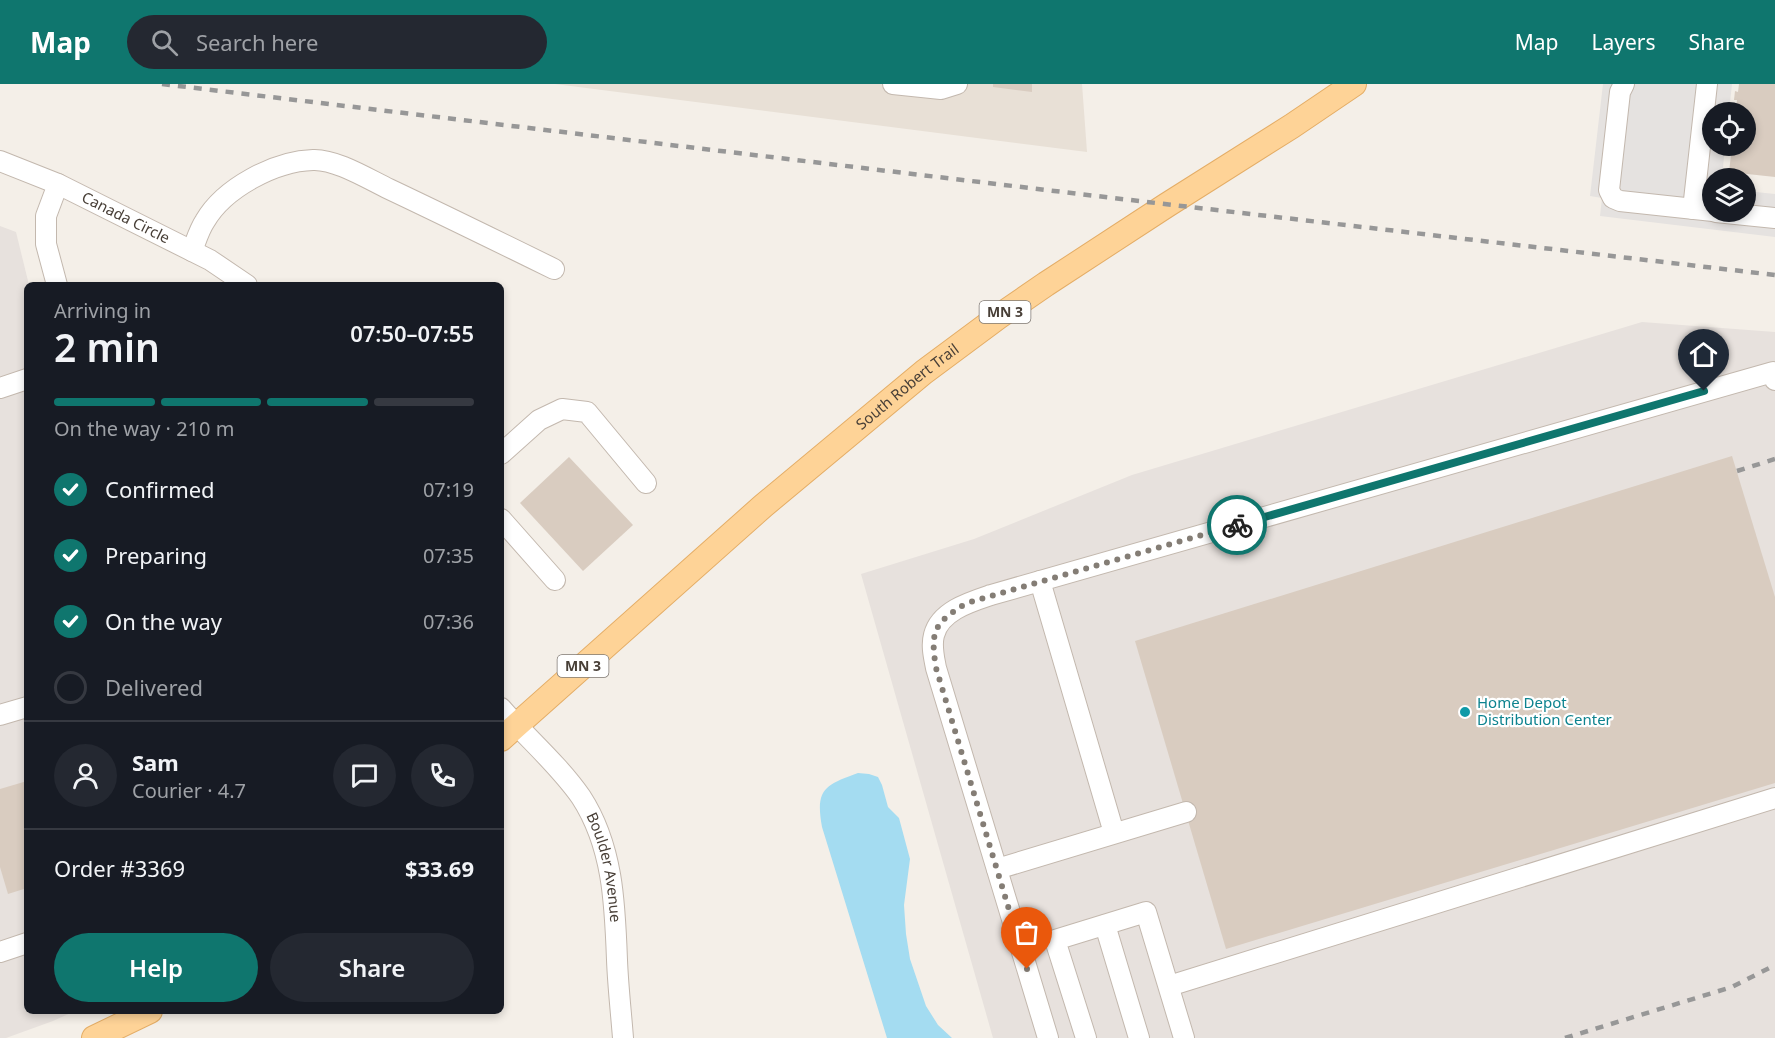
<!DOCTYPE html>
<meta charset="utf-8">
<style>
body{margin:0;font-family:"Noto Sans",sans-serif;background:#242831;color:#f1f3f6;height:100vh;display:flex;flex-direction:column;font-size:22px;white-space:nowrap}
*{box-sizing:border-box;margin:0}
p{font-size:20px;color:#9ea1a6}
.icon{flex:none;width:33px;height:33px;fill:none;stroke:currentColor;stroke-width:2;stroke-linecap:round;stroke-linejoin:round}
.map{position:relative;flex:1;overflow:hidden}
.side{position:absolute;left:24px;top:198px;width:480px;height:732px;display:flex;flex-direction:column;background:#171b24;border-radius:9px;box-shadow:0 3px 9px #0003}
.side>*{flex:none}
.fabs{position:absolute;left:1702px;top:18px;display:grid;gap:12px}
.fabs a{display:grid;place-items:center;width:54px;height:54px;border-radius:50%;background:#171b24;box-shadow:0 3px 9px #0003;font-size:30px}
.pin{position:absolute;display:grid;place-items:center;width:51px;height:51px;color:#fff;margin:-62px -26px;border-radius:50% 50% 50% 0;rotate:-45deg;box-shadow:0 0 6px #0007}
.pin .icon{rotate:45deg}
.courier{position:absolute;display:grid;place-items:center;width:60px;height:60px;margin:-30px;border:4px solid #0f766e;border-radius:50%;background:#fff;color:#222;box-shadow:0 2px 8px #0007}
.head em{font-style:normal;font-weight:600}
.head div{display:flex;flex-direction:column-reverse}
.head{display:flex;align-items:center;justify-content:space-between;height:102px;padding:0 30px}
h1{font-size:39px;font-weight:600;line-height:45px}
.bar{display:grid;grid-template-columns:repeat(4,1fr);gap:9px 6px;align-content:center;height:72px;padding:0 30px}
.bar i{height:8px;border-radius:4px;background:#363941}
.bar .selected{background:#0f766e}
.bar p{grid-column:span 4}
.line{display:flex;align-items:center;gap:15px;padding:0 30px;border-top:2px solid #363941}
.line div{flex:1}
.round{display:grid;place-items:center;flex:none;width:63px;height:63px;border-radius:32px;background:#242831}
ol{padding:0 30px;list-style:none}
li{display:flex;align-items:center;gap:18px;height:66px}
li p{margin-inline-start:auto}
li .icon{padding:6px;border-radius:50%;background:#0f766e;color:#fff;stroke-width:4}
li:last-child{color:#9ea1a6}
li i{width:33px;height:33px;border:3px solid #363941;border-radius:50%}
.cta{display:flex;gap:12px;margin-top:auto;padding:12px 30px}
.cta a{flex:1;height:69px;border-radius:36px;background:#0f766e;color:#fff;font-size:24px;font-weight:600;line-height:69px;text-align:center}
.cta a+a{background:#242831;color:#f1f3f6}
header{display:flex;align-items:center;gap:36px;box-sizing:border-box;height:84px;padding:0 30px;background:#0f766e;color:#fff}
header strong{font-size:28px}
nav{display:flex;gap:33px;margin-inline-start:auto;font-size:21px}
.search{width:420px;height:54px;background:#242831;display:flex;align-items:center;gap:15px;box-sizing:border-box;padding:0 21px;border-radius:33px;color:#9ea1a6;font-size:22px}
.map>svg:first-child{display:block}
.residential{fill:#e8e0d6}
.industrial{fill:#e7e1dd}
.parking{fill:#e5e2e0}
.water{fill:#a4dcf1}
.building{fill:#d9ccc0}
.lines{fill:none;stroke-linecap:round;stroke-linejoin:round}
.minor-casing{stroke:#c3b8ae;stroke-width:22}
.major-casing{stroke:#e4ad66;stroke-width:26}
.minor{stroke:#fff;stroke-width:20}
.major{stroke:#fed397;stroke-width:24}
.rail{stroke:#979797;stroke-width:4.5;stroke-dasharray:8 8;stroke-linecap:butt}
.done{stroke:#847d75;stroke-width:6;stroke-dasharray:0 10.8}
.route{stroke:#0f766e;stroke-width:8}
.culture-dot{fill:#0f9aa8;stroke:#fff;stroke-width:2}
.labels{text-anchor:middle;stroke-width:4.5;stroke-linejoin:round;paint-order:stroke}
.shield{fill:#fff;stroke:#7f7973;stroke-width:1.5}
.shield-label{font-size:14px;font-weight:bold;fill:#483f37}
.street-label{font-size:15px;fill:#483f37;stroke:#fff}
.culture-label{font-size:15px;fill:#0d838f;stroke:#fff;text-anchor:start}
</style>
<header>
<strong>Map</strong>
<div class="search"><svg class="icon" aria-label="search" viewBox="0 0 24 24"><circle cx="10" cy="10" r="6"/><path d="M15 15l6 6"/></svg>Search here</div>
<nav><a>Map</a><a>Layers</a><a>Share</a></nav>
</header>
<div class="map">
<svg width="1775" height="954" viewBox="0 0 1775 954">
<rect width="100%" height="100%" fill="#f4efe8"/>
<path class="residential" d="M555,0H1082L1087,68Z"/>
<g class="industrial">
<path d="M0,142L16,148L29,201H27V927H75L53,937L6,954H0Z"/>
<path d="M1642,238L1775,248V954H993L861,490L974,455L1132,391Z"/>
</g>
<path class="parking" d="M1603,0H1732L1729,28H1713V62H1725L1722,94H1713V128H1746V107L1775,110V153L1600,132L1602,114L1590,112Z"/>
<path class="water" d="M858,689L869,690L878,693L882,701L888,723L899,734L910,775L904,821L906,850L910,875L926,922L938,941L952,954H887L822,743C815,705 825,701 858,689Z"/>
<g class="building">
<path d="M993,0H1032V8L993,3Z"/>
<path d="M1739,0H1775V93L1729,88L1732,62H1746V28H1735L1737,16H1734L1735,7L1738,8Z"/>
<path d="M1732,372L1775,513V699L1226,865L1135,557Z"/>
<path d="M569,373L633,441L583,487L520,419Z"/>
<path d="M27,697V804L8,810L0,783V705Z"/>
</g>
<g class="lines">
<defs>
<g id="minor">
<path d="M893,0L941,5L957,0"/>
<path d="M1624,0L1620,8L1609,106L1613,114L1620,117L1713,127"/>
<path id="s1" d="M0,77L58,100L210,176L247,201"/>
<path d="M1693,125L1707,0"/>
<path d="M1716,128L1775,134"/>
<path d="M192,167C196,157 199,146 205,137C224,104 275,77 313,76C336,75 368,95 389,105C444,131 499,158 554,185"/>
<path d="M57,201L46,160V132L58,100"/>
<path d="M0,304L27,295"/>
<path d="M501,370L539,336L562,325L587,328L646,399"/>
<path d="M501,435L555,496"/>
<path d="M1040,497L1114,749"/>
<path id="s2" d="M501,624C527,654 558,680 581,713C613,762 615,820 617,876C618,902 621,928 623,954"/>
<path d="M0,631L27,623"/>
<path d="M997,785L1186,728"/>
<path d="M1105,841L1139,954"/>
<path d="M0,868L27,859"/>
<path d="M1169,902L1775,714"/>
<path d="M1048,954L936,584C934,573 931,562 934,551C940,527 970,518 991,511L1773,288L1775,296"/>
<path d="M1086,954L1055,856L1146,828L1184,954"/>
</g>
<g id="major">
<path id="s3" d="M501,655L763,422L924,288L998,233L1046,200L1167,121L1292,42L1354,0"/>
<path d="M94,954L150,927"/>
</g>
</defs>
<use href="#minor" class="minor-casing"/>
<use href="#major" class="major-casing"/>
<use href="#minor" class="minor"/>
<use href="#major" class="major"/>
<g class="rail">
<path d="M162,0L1113,114L1775,191"/>
<path d="M1737,387L1775,375"/>
<path d="M1565,954L1732,903L1775,881"/>
</g>
</g>
<g class="lines">
<path class="done" d="M1027,885L936,584C930,546 934,539 967,519L1237,441"/>
<path class="route" d="M1237,441L1704,307"/>
</g>
<circle class="culture-dot" cx="1465" cy="628" r="6"/>
<g class="labels">
<g class="shield">
<rect x="979.5" y="217" width="51" height="22" rx="4.5"/>
<rect x="557.5" y="571" width="51" height="22" rx="4.5"/>
</g>
<g class="shield-label">
<text x="1005" y="233">MN 3</text>
<text x="583" y="587">MN 3</text>
</g>
<g class="street-label">
<text dy="5" stroke="none"><textPath href="#s1" startOffset="138">Canada Circle</textPath></text>
<text dy="5" stroke="none"><textPath href="#s3" startOffset="538">South Robert Trail</textPath></text>
<text dy="5" stroke="none"><textPath href="#s2" startOffset="195">Boulder Avenue</textPath></text>
</g>
<g class="culture-label">
<text x="1477" y="624">Home Depot<tspan x="1477" dy="17">Distribution Center</tspan></text>
</g>
</g>
</svg>
<div class="fabs">
<a><svg class="icon" aria-label="locate" viewBox="0 0 24 24"><circle cx="12" cy="12" r="6"/><path d="M12 2v4M12 18v4M2 12h4M18 12h4"/></svg></a>
<a><svg class="icon" aria-label="layers" viewBox="0 0 24 24"><path d="M12 4l9 5-9 5-9-5zM3 14l9 5 9-5"/></svg></a>
</div>
<div class="pin" style="left:1027px;top:885px;background:#ea580c"><svg class="icon" aria-label="bag" viewBox="0 0 24 24"><path d="M5 8h14l-1 12H6zM9 8a3 3 0 0 1 6 0"/></svg></div>
<div class="pin" style="left:1704px;top:307px;background:#1f2937"><svg class="icon" aria-label="home" viewBox="0 0 24 24"><path d="M3 11l9-7 9 7M6 9v11h12V9"/></svg></div>
<div class="courier" style="left:1237px;top:441px"><svg class="icon" aria-label="bike" viewBox="0 0 24 24"><circle cx="6" cy="16" r="4"/><circle cx="18" cy="16" r="4"/><path d="M6 16l4-8h5l3 8M10 8l3 8H6M13 5h3"/></svg></div>
<section class="side">
<div class="head"><div><h1>2 min</h1><p>Arriving in</p></div><em>07:50–07:55</em></div>
<div class="bar"><i class="selected"></i><i class="selected"></i><i class="selected"></i><i></i><p>On the way · 210 m</p></div>
<ol>
<li><svg class="icon" aria-label="check" viewBox="0 0 24 24"><path d="M5 12l5 5 9-10"/></svg>Confirmed<p>07:19</p></li>
<li><svg class="icon" aria-label="check" viewBox="0 0 24 24"><path d="M5 12l5 5 9-10"/></svg>Preparing<p>07:35</p></li>
<li><svg class="icon" aria-label="check" viewBox="0 0 24 24"><path d="M5 12l5 5 9-10"/></svg>On the way<p>07:36</p></li>
<li><i></i>Delivered</li>
</ol>
<div class="line" style="height:108px"><a class="round"><svg class="icon" aria-label="person" viewBox="0 0 24 24"><circle cx="12" cy="8" r="4"/><path d="M4 21q1-7 8-7t8 7"/></svg></a><div><b>Sam</b><p>Courier · 4.7</p></div><a class="round"><svg class="icon" aria-label="chat" viewBox="0 0 24 24"><path d="M4 5h16v11H9l-5 4z"/></svg></a><a class="round"><svg class="icon" aria-label="phone" viewBox="0 0 24 24"><path d="M5 4h4l2 5-3 2q2 4 5 5l2-3 5 2v4C11 20 4 13 5 4z"/></svg></a></div>
<div class="line" style="height:78px"><div>Order #3369</div><b>$33.69</b></div>
<div class="cta"><a>Help</a><a>Share</a></div>
</section>
</div>
